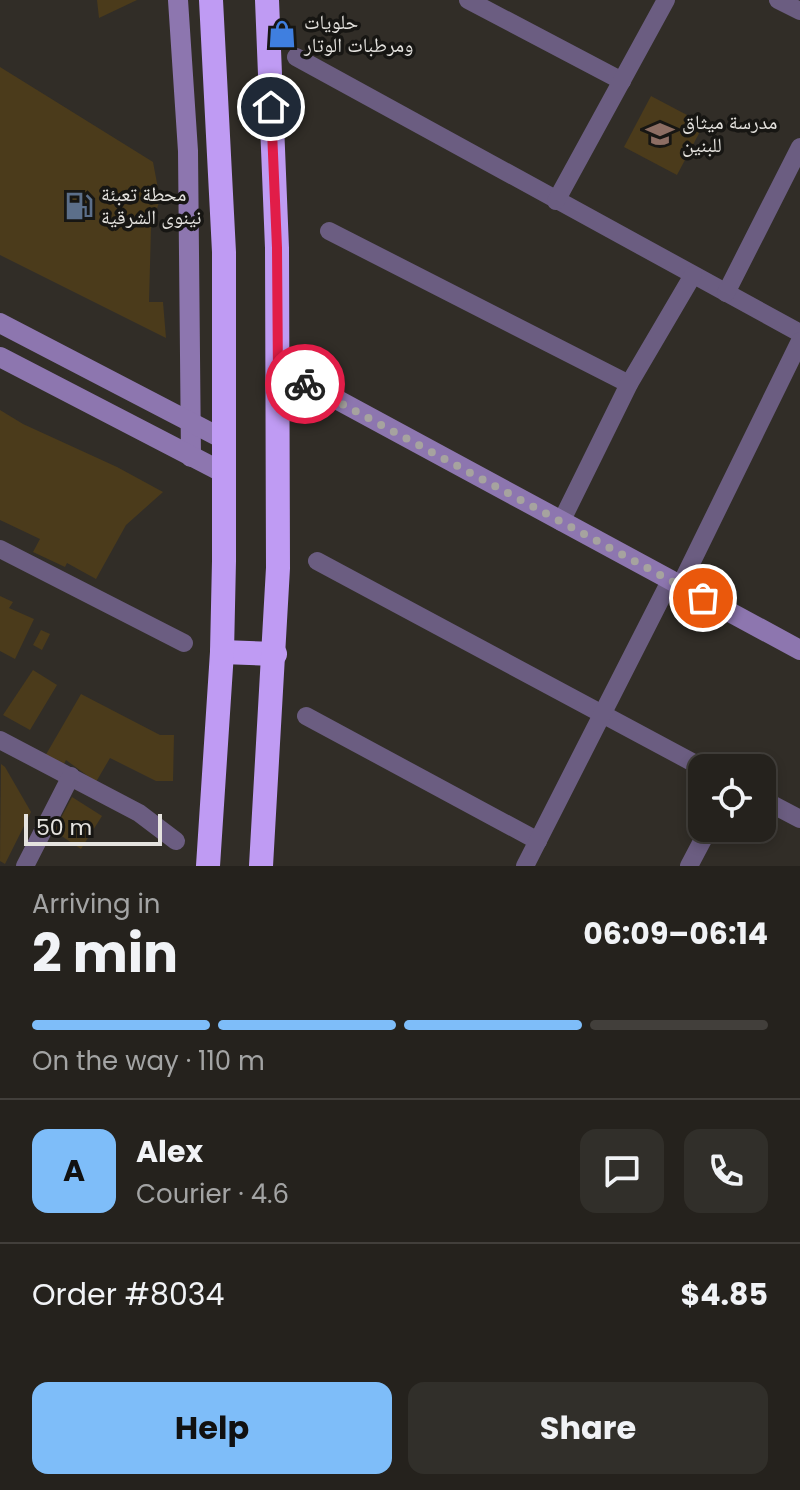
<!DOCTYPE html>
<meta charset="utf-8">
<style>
body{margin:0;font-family:Poppins,"Noto Naskh Arabic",sans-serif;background:#312f2a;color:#f1f3f6;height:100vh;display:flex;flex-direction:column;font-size:30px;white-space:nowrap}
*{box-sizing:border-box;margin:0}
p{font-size:26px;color:#a3a4a4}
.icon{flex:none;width:44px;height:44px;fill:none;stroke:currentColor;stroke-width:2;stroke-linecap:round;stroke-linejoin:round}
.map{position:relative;height:866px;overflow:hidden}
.sheet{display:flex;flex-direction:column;background:#25221d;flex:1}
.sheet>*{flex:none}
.tools{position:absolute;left:688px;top:754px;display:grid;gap:16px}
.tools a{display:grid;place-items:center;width:88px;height:88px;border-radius:16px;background:#25221d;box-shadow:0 4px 12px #0003,0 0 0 2px #423f3b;font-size:40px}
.scale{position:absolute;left:24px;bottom:20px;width:138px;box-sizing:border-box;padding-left:8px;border:4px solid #e5e3df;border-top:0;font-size:22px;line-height:28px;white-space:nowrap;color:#e5e3df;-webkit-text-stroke:6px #171613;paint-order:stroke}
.pin{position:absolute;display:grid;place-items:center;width:68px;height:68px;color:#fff;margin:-34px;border:4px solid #fff;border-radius:50%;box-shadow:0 2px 8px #0007}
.courier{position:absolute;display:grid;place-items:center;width:80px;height:80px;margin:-40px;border:6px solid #e11d48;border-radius:50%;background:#fff;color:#222;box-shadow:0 2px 10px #0007}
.overview em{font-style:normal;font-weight:700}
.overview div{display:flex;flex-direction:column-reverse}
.overview{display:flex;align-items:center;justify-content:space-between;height:136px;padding:0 32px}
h1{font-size:52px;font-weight:700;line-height:60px}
.bar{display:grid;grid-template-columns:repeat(4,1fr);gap:12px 8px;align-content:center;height:96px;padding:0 32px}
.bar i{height:10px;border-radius:6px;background:#423f3b}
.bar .on{background:#7ebdf9}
.bar p{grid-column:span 4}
.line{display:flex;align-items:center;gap:20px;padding:0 32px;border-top:2px solid #423f3b}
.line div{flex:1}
.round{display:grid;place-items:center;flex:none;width:84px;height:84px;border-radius:16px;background:#312f2a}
.cta{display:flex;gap:16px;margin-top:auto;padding:16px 32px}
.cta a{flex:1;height:92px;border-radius:16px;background:#7ebdf9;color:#111;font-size:32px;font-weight:700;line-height:92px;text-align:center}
.cta a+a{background:#312f2a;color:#f1f3f6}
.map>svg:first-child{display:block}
.building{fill:#4b3b1b}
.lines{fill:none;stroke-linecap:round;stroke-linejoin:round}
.street{stroke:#6b5d81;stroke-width:18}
.secondary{stroke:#8d76af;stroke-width:20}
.highway{stroke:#bf9bf3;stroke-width:24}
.done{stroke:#a6a39f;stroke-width:8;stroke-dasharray:0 14.4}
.route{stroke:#e11d48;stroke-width:10}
.labels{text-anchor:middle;stroke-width:7;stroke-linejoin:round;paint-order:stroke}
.poi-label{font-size:20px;fill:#e5e3df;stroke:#171613;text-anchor:start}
</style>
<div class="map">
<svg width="800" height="866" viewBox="0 0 800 866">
<rect width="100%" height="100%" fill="#312d27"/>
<g class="building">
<path d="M97,0H137L99,18Z"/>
<path d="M0,67L153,162L160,199L151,228L149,302H163L166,338L0,255Z"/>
<path d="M651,96L704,124L677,175L624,147Z"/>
<path d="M0,410L23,424L117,467L163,492L126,525L96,579L67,563L65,567L33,552L40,539L0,520Z"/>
<path d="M0,596L13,602L9,608L34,619L15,659L0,651Z"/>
<path d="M41,630L50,634L42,650L33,645Z"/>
<path d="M33,670L57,685L30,730L3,715Z"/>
<path d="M81,694L160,735H174L173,781H156L110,758L96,782L66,760L62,768L44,758Z"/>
<path d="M1,764L5,767L31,812L5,864L0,861Z"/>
<path d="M72,797L102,816L81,849L54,831Z"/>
</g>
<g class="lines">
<g class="street">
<path d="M468,0L622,81"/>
<path d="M778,0L800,11"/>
<path d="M296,57L800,333"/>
<path d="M556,201L666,0"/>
<path d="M329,231L629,384"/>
<path d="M726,293L800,147"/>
<path d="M561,522L629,384L693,275"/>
<path d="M0,549L184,643"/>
<path d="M317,561L703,768"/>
<path d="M680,586L800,341"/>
<path d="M306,716L538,841"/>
<path d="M0,740L139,813L176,841"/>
<path d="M762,799L800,819"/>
<path d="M25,866L71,776"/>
<path d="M525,866L670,581"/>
<path d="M689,866L709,828"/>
</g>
<g class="secondary">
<path d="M178,0L188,151L191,457"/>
<path d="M0,323L223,439"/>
<path d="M0,357L224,473"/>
<path d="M278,378L312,386L800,650"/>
</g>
<g class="highway">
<path d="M222,652L275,654"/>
<path d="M208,866L222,652L224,561V252L211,0"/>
<path d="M261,866L278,568L277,248L267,0"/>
</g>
</g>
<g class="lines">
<path class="done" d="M305,384L703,598"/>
<path class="route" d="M271,107L277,248L278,378L305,384"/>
</g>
<defs>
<symbol id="shop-bare" viewBox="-9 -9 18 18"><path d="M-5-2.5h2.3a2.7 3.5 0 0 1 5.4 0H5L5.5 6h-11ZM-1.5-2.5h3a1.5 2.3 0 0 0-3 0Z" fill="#3f7fe0" stroke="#171613" stroke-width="2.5" paint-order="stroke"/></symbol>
<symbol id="school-bare" viewBox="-9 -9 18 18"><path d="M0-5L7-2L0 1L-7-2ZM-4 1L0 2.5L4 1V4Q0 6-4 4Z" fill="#8d6e63" stroke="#171613" stroke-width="2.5" paint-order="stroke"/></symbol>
<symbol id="fuel-bare" viewBox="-9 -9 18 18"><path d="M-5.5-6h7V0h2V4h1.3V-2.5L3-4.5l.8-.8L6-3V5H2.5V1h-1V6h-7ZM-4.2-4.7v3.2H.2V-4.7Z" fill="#5c6f8a" stroke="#171613" stroke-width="2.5" paint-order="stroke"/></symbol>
</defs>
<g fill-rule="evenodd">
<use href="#shop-bare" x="262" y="14" width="40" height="40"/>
<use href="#school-bare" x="640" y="114" width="40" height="40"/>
<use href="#fuel-bare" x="59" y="186" width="40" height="40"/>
</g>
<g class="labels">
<g class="poi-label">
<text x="304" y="29">حلويات<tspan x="304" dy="23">ومرطبات الوتار</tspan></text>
<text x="682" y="129">مدرسة ميثاق<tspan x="682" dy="23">للبنين</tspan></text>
<text x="101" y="201">محطة تعبئة<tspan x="101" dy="23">نينوى الشرقية</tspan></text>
</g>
</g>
</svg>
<div class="tools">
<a><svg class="icon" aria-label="locate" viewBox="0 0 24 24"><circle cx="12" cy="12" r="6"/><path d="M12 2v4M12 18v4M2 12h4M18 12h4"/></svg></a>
</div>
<div class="scale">50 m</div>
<div class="pin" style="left:703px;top:598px;background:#ea580c"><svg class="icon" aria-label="bag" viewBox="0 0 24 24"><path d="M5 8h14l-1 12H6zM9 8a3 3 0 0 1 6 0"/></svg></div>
<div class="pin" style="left:271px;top:107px;background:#1f2937"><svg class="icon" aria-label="home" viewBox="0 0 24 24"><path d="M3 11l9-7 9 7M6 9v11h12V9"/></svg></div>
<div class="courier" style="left:305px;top:384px"><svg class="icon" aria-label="bike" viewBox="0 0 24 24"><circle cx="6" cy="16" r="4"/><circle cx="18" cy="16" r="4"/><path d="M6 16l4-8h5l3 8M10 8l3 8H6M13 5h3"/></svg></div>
</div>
<section class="sheet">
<div class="overview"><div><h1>2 min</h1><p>Arriving in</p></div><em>06:09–06:14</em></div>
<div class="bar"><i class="on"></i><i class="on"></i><i class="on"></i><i></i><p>On the way · 110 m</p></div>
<div class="line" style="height:144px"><b class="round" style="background:#7ebdf9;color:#111">A</b><div><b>Alex</b><p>Courier · 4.6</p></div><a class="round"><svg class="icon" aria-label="chat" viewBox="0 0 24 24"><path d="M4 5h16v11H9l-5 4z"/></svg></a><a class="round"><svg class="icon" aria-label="phone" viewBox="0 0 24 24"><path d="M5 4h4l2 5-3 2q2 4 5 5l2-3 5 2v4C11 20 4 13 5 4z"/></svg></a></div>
<div class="line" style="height:104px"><div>Order #8034</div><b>$4.85</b></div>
<div class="cta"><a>Help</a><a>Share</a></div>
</section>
